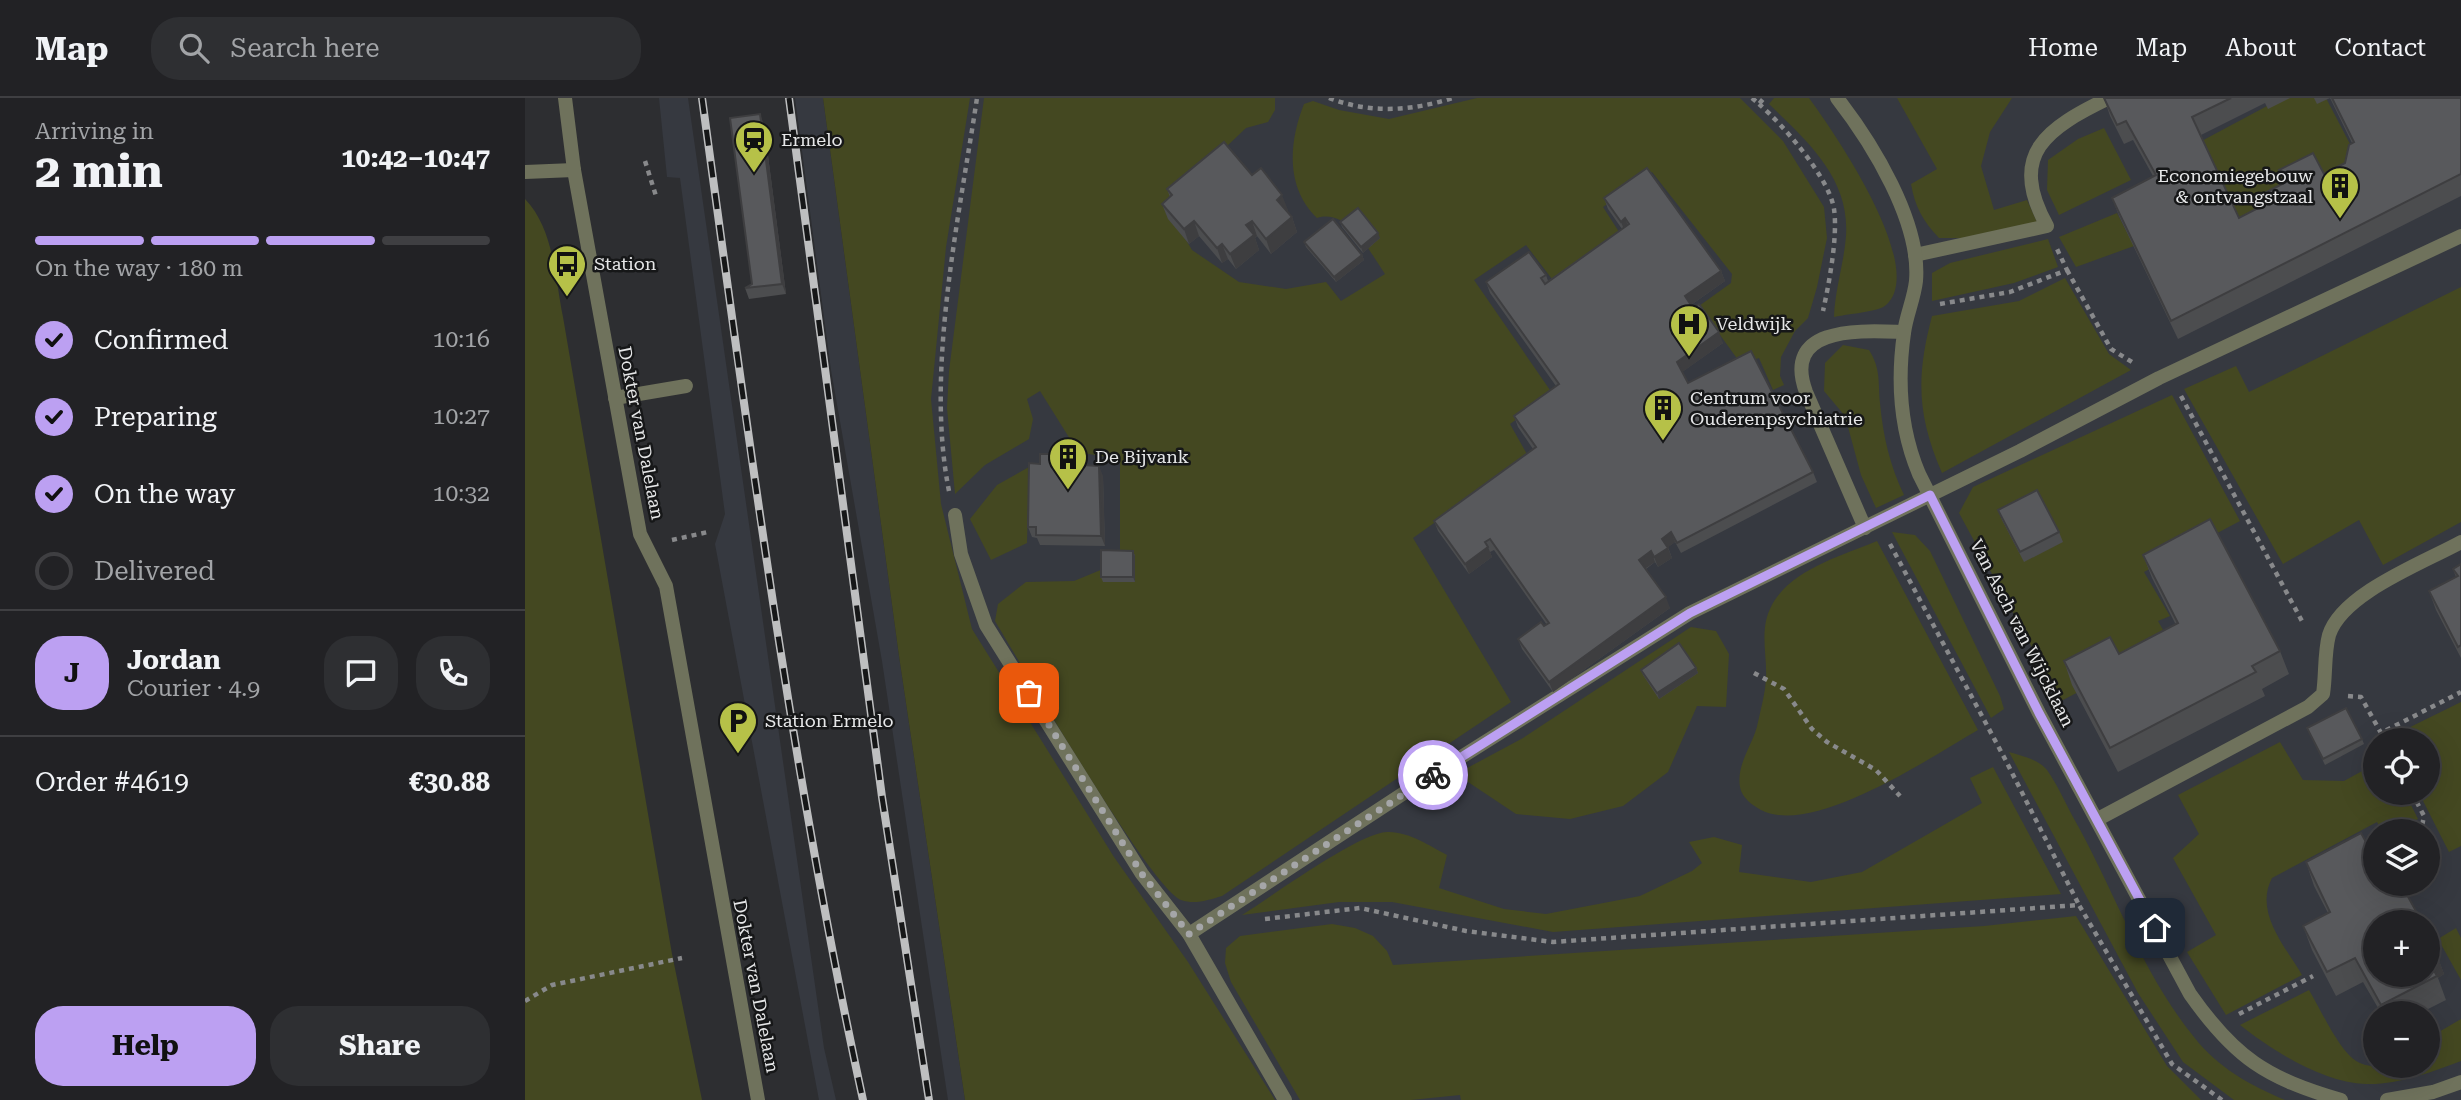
<!DOCTYPE html>
<meta charset="utf-8">
<style>
body{margin:0;font-family:"Roboto Serif",serif;background:#2e2f32;color:#f1f3f6;height:100vh;display:flex;flex-direction:column;font-size:26px;white-space:nowrap}
*{box-sizing:border-box;margin:0}
p{font-size:23px;color:#a2a4a7}
.icon{flex:none;width:38px;height:38px;fill:none;stroke:currentColor;stroke-width:2;stroke-linecap:round;stroke-linejoin:round}
.map{position:relative;flex:1;overflow:hidden}
.drawer{display:flex;flex-direction:column;background:#222225;width:525px}
.drawer>*{flex:none}
.controls{position:absolute;left:1838px;top:630px;display:grid;gap:14px}
.controls a{display:grid;place-items:center;width:77px;height:77px;border-radius:50%;background:#222225;box-shadow:0 7px 28px #0002,0 0 0 2px #3f3f42;font-size:35px}
.pin{position:absolute;display:grid;place-items:center;width:60px;height:60px;color:#fff;margin:-30px;border-radius:14px;box-shadow:0 4px 10px #0006}
.courier{position:absolute;display:grid;place-items:center;width:70px;height:70px;margin:-35px;border:5px solid #bca0f2;border-radius:50%;background:#fff;color:#222;box-shadow:0 2px 9px #0007}
.summary em{font-style:normal;font-weight:700}
.summary div{display:flex;flex-direction:column-reverse}
.summary{display:flex;align-items:center;justify-content:space-between;height:119px;padding:0 35px}
h1{font-size:46px;font-weight:700;line-height:52px}
.bar{display:grid;grid-template-columns:repeat(4,1fr);gap:10px 7px;align-content:center;height:84px;padding:0 35px}
.bar i{height:9px;border-radius:5px;background:#3f3f42}
.bar .on{background:#bca0f2}
.bar p{grid-column:span 4}
.line{display:flex;align-items:center;gap:18px;padding:0 35px;border-top:2px solid #3f3f42}
.line div{flex:1}
.round{display:grid;place-items:center;flex:none;width:74px;height:74px;border-radius:28px;background:#2e2f32}
ol{padding:0 35px;list-style:none}
li{display:flex;align-items:center;gap:21px;height:77px}
li p{margin-inline-start:auto}
li .icon{padding:7px;border-radius:50%;background:#bca0f2;color:#111;stroke-width:4}
li:last-child{color:#a2a4a7}
li i{width:38px;height:38px;border:4px solid #3f3f42;border-radius:50%}
.cta{display:flex;gap:14px;margin-top:auto;padding:14px 35px}
.cta a{flex:1;height:80px;border-radius:28px;background:#bca0f2;color:#111;font-size:28px;font-weight:700;line-height:80px;text-align:center}
.cta a+a{background:#2e2f32;color:#f1f3f6}
header{display:flex;align-items:center;gap:42px;box-sizing:border-box;height:98px;padding:0 35px;background:#222225;border-bottom:2px solid #3f3f42}
header strong{font-size:33px}
nav{display:flex;gap:38px;margin-inline-start:auto;font-size:24px}
.search{width:490px;height:63px;background:#2e2f32;display:flex;align-items:center;gap:18px;box-sizing:border-box;padding:0 24px;border-radius:28px;color:#a2a4a7;font-size:26px}
main{display:flex;flex:1;min-height:0}
.map>svg:first-child{display:block}
.built{fill:#363940;fill-rule:evenodd}
.green{fill:#444821}
.lines{fill:none;stroke-linecap:round;stroke-linejoin:round}
.path{stroke:#88898b;stroke-width:4.5;stroke-dasharray:5 5;stroke-linecap:butt}
.service{stroke:#6f725c;stroke-width:14}
.minor{stroke:#6f725c;stroke-width:14}
.tertiary{stroke:#6f725c;stroke-width:14}
.rail-casing{stroke:#bebfc0;stroke-width:8}
.rail{stroke:#161718;stroke-width:5;stroke-dasharray:16;stroke-linecap:butt}
.wall{fill:#4c4d4f}
.shaded-wall{fill:#3e3e40}
.building{fill:#58595c;stroke:#3e3e40;stroke-width:2}
.done{stroke:#a5a6a8;stroke-width:7;stroke-dasharray:0 12.6}
.route{stroke:#bca0f2;stroke-width:9}
.labels{text-anchor:middle;stroke-width:5;stroke-linejoin:round;paint-order:stroke}
.poi-label{font-size:18px;fill:#e6e7e8;stroke:#161718;text-anchor:start}
.street-label{font-size:18px;fill:#e6e7e8;stroke:#161718}
</style>
<header>
<strong>Map</strong>
<div class="search"><svg class="icon" aria-label="search" viewBox="0 0 24 24"><circle cx="10" cy="10" r="6"/><path d="M15 15l6 6"/></svg>Search here</div>
<nav><a>Home</a><a>Map</a><a>About</a><a>Contact</a></nav>
</header>
<main>
<section class="drawer">
<div class="summary"><div><h1>2 min</h1><p>Arriving in</p></div><em>10:42–10:47</em></div>
<div class="bar"><i class="on"></i><i class="on"></i><i class="on"></i><i></i><p>On the way · 180 m</p></div>
<ol>
<li><svg class="icon" aria-label="check" viewBox="0 0 24 24"><path d="M5 12l5 5 9-10"/></svg>Confirmed<p>10:16</p></li>
<li><svg class="icon" aria-label="check" viewBox="0 0 24 24"><path d="M5 12l5 5 9-10"/></svg>Preparing<p>10:27</p></li>
<li><svg class="icon" aria-label="check" viewBox="0 0 24 24"><path d="M5 12l5 5 9-10"/></svg>On the way<p>10:32</p></li>
<li><i></i>Delivered</li>
</ol>
<div class="line" style="height:126px"><b class="round" style="background:#bca0f2;color:#111">J</b><div><b>Jordan</b><p>Courier · 4.9</p></div><a class="round"><svg class="icon" aria-label="chat" viewBox="0 0 24 24"><path d="M4 5h16v11H9l-5 4z"/></svg></a><a class="round"><svg class="icon" aria-label="phone" viewBox="0 0 24 24"><path d="M5 4h4l2 5-3 2q2 4 5 5l2-3 5 2v4C11 20 4 13 5 4z"/></svg></a></div>
<div class="line" style="height:91px"><div>Order #4619</div><b>€30.88</b></div>
<div class="cta"><a>Help</a><a>Share</a></div>
</section>
<div class="map">
<svg width="1936" height="1002" viewBox="0 0 1936 1002">
<rect width="100%" height="100%" fill="#2d2e31"/>
<g class="built">
<path d="M134,0H163L299,950L311,1002H294L190,446L200,416L155,80L142,79Z"/>
<path d="M270,0H298L374,558L440,1002H423L357,563L306,272Z"/>
<path d="M367,0H1936V1002H526L416,520ZM1850,642H1902V695H1850ZM1850,733H1902V786H1850ZM1850,824H1902V877H1850ZM1850,915H1902V968H1850Z"/>
</g>
<g class="green">
<path d="M298,0H445L421,149L406,301L416,406L447,531L589,759L663,864L750,1002H440L374,558Z"/>
<path d="M459,0H750V12L743,24L721,30L640,107L667,152L714,184L761,191L801,184L816,203L860,176C845,154 823,110 792,120C760,89 764,44 779,6L788,3L814,12L864,21L952,0H1215L1258,43L1299,109L1302,140L1292,189L1283,220L1270,233L1256,259L1255,278L1259,287L1248,292L1234,260L1216,266L1174,208L1206,185L1207,176L1127,74L1078,109L1096,137L1030,185L1001,147L949,182L1027,295L985,326L1003,358L888,440L986,604L697,798C683,802 670,807 656,802C625,789 496,566 470,523L473,506L501,484L549,483L595,464V361L545,353V341L515,293L502,301L508,321L504,341L460,367L430,396L422,310L424,273Z"/>
<path d="M1249,0H1284C1309,34 1403,170 1361,207C1354,214 1321,216 1309,219C1310,191 1319,165 1321,138C1325,80 1282,43 1244,6Z"/>
<path d="M1372,0H1487L1465,34L1456,68L1469,112L1502,102L1512,124L1438,140H1414C1398,123 1390,109 1386,86L1412,71Z"/>
<path d="M1757,0H1801L1837,69L1718,131L1671,46Z"/>
<path d="M1579,30L1606,82L1534,117L1522,92L1523,62L1553,41Z"/>
<path d="M0,101C29,131 30,180 38,219L147,856L177,1002H0Z"/>
<path d="M1592,115L1609,148L1551,169L1534,139Z"/>
<path d="M1523,141L1533,169L1489,185L1407,203V175L1425,165Z"/>
<path d="M1540,180L1584,256L1606,272L1417,375C1392,317 1391,279 1407,218L1494,203Z"/>
<path d="M1936,189V424L1858,467L1834,422L1758,466L1659,291L1711,268L1724,294Z"/>
<path d="M1318,247L1344,252C1356,271 1353,284 1355,305C1358,338 1365,368 1379,397L1351,410L1336,377L1320,318L1299,293L1300,265Z"/>
<path d="M1647,297L1715,423L1619,474L1645,518L1633,523L1646,546L1536,603L1434,415L1448,389Z"/>
<path d="M504,369L502,445L466,462L445,421L472,387Z"/>
<path d="M1367,434L1390,437L1405,453L1475,598L1479,611L1466,620Z"/>
<path d="M1352,443L1453,632C1406,659 1288,739 1236,712C1227,707 1217,700 1215,689C1211,665 1229,646 1233,624C1236,610 1240,596 1241,582C1242,564 1238,546 1240,529C1246,477 1311,460 1352,443Z"/>
<path d="M1166,529L1191,533L1204,556L1201,609L1172,608L1143,674L1098,708L1045,721L991,716L931,676L998,640Z"/>
<path d="M1936,604V748L1924,754L1894,695H1902V642H1867L1865,639Z"/>
<path d="M1755,644L1778,682L1819,683L1850,666V695H1880L1893,721L1879,729L1881,733H1857L1852,724L1747,780C1729,814 1760,848 1777,877L1701,917L1662,854L1691,837L1648,760L1674,736L1653,697Z"/>
<path d="M1484,654C1497,658 1513,661 1522,672C1532,686 1540,704 1548,719C1589,791 1616,874 1669,939C1693,970 1725,987 1760,1002H1709L1658,964L1613,895Z"/>
<path d="M1468,669L1536,796L1028,834L867,804H814L717,817C746,799 833,735 862,734C883,733 905,748 922,757L914,790L979,811L1021,816L1115,798L1167,773L1177,765L1164,744L1189,739L1217,747L1214,774L1286,784L1337,774L1457,705L1445,680Z"/>
<path d="M1551,818L1642,968L1676,1002H936L935,997L886,1002H775L706,884L700,865L701,850L715,838L807,826L830,830L848,838L862,853L868,867L1459,828Z"/>
<path d="M1931,830L1936,840V882L1913,841Z"/>
<path d="M1784,892C1795,910 1815,955 1833,964C1850,973 1882,968 1902,968V941L1936,921V963C1907,974 1873,987 1841,986C1798,985 1748,953 1715,927Z"/>
</g>
<g class="lines">
<g class="path">
<path d="M804,0C846,16 886,13 928,0"/>
<path d="M1227,0L1234,6L1239,0"/>
<path d="M1234,6C1258,27 1304,79 1309,111C1313,138 1304,186 1298,213"/>
<path d="M120,63L131,98"/>
<path d="M1542,172L1586,251L1607,264"/>
<path d="M1415,206L1485,194L1542,172L1532,151"/>
<path d="M1656,298L1778,525"/>
<path d="M424,393C400,274 434,120 452,0"/>
<path d="M147,442L183,434"/>
<path d="M1365,446L1480,661L1554,807"/>
<path d="M1229,575L1259,591L1287,631L1302,644L1351,672L1375,698"/>
<path d="M1823,598L1836,599L1856,635L1936,594"/>
<path d="M1887,695L1899,718L1896,733"/>
<path d="M740,821L835,810L941,833L1028,844L1554,807L1647,966L1697,1002"/>
<path d="M0,903L27,887L157,860"/>
<path d="M1714,916L1788,878"/>
</g>
<g class="service">
<path d="M1390,157L1522,128C1482,56 1522,30 1584,0"/>
<path d="M90,300L161,288"/>
<path d="M430,417L436,456L461,527L617,776L664,836L760,1002"/>
<path d="M1340,430L1281,294C1256,226 1339,233 1379,234"/>
<path d="M1573,721L1783,609L1798,596C1801,577 1799,556 1804,537C1817,495 1900,464 1936,444"/>
<path d="M664,836L876,697L1165,515L1495,353L1634,280L1936,138"/>
</g>
<g class="minor">
<path d="M1312,0C1347,45 1396,124 1391,183C1389,201 1381,218 1379,235C1372,284 1375,331 1394,376L1514,615L1665,896C1710,960 1741,980 1816,1002"/>
<path d="M0,74L49,72"/>
<path d="M1862,1002L1908,994L1936,984"/>
</g>
<path class="tertiary" d="M40,0L49,72L115,436L141,488L233,1002"/>
<defs>
<g id="rail">
<path d="M177,0C223,336 266,671 338,1002"/>
<path d="M264,0L357,699L404,1002"/>
</g>
</defs>
<use href="#rail" class="rail-casing"/>
<use href="#rail" class="rail"/>
</g>
<g class="wall">
<path d="M1579,0H1765L1743,11L1740,5L1676,37L1714,120L1738,108L1734,98L1759,85L1754,72L1799,76L1820,65L1827,45L1805,0H1936V98L1653,241L1594,118L1587,100L1628,78L1608,42L1599,46L1585,18Z"/>
<path d="M1789,0H1805L1792,6Z"/>
<path d="M239,27L261,196L224,201L220,190L227,186Z"/>
<path d="M727,77L763,112L762,113L767,119L772,134L746,156L732,138L730,140L734,152L711,171L703,161L697,165L674,138L664,146L643,121L637,106L645,99L642,91Z"/>
<path d="M1079,100L1196,173L1200,183L1166,207L1198,245L1157,274L1163,285L1288,374L1292,384L1156,455L1150,444L1143,449L1147,460L1133,469L1130,464L1121,471L1145,510L1028,594L997,551L993,541L1022,527L969,452L965,454L967,459L944,476L913,433L909,423L1008,351L993,329L989,318L1031,288L965,195L961,184L1021,177L1023,183L1097,131L1083,111Z"/>
<path d="M815,124L855,140L838,155L817,129Z"/>
<path d="M779,144L837,157L839,162L811,184L781,149Z"/>
<path d="M547,367L578,378L580,448L515,447L512,440L507,439L503,429Z"/>
<path d="M1473,412L1534,434L1538,444L1499,464L1477,422Z"/>
<path d="M608,453L610,458V484H578L576,479Z"/>
<path d="M1618,457L1755,553L1764,576L1737,591L1740,598L1593,674L1547,587L1539,563L1594,556L1651,527L1627,480Z"/>
<path d="M1936,466V560L1911,512L1904,493L1931,479L1928,471Z"/>
<path d="M1171,570L1173,575L1134,601L1118,577L1116,572Z"/>
<path d="M1782,630L1837,641L1839,646L1800,667Z"/>
<path d="M1847,755L1910,852L1919,876L1913,880L1921,902L1895,915H1856L1838,884L1811,898L1787,852L1778,828L1803,815L1789,788L1781,764Z"/>
</g>
<g class="shaded-wall">
<path d="M235,16L239,27L261,196L257,186Z"/>
<path d="M757,97L763,112L758,117L752,102Z"/>
<path d="M767,119L772,134L746,156L741,141Z"/>
<path d="M1100,120L1104,131L1100,134L1096,124Z"/>
<path d="M669,123L674,138L664,146L659,131Z"/>
<path d="M727,123L732,138L730,140L734,152L711,171L705,156L721,127Z"/>
<path d="M853,135L855,140L838,155L836,149Z"/>
<path d="M697,146L703,161L697,165L692,150Z"/>
<path d="M837,157L839,162L811,184L809,179Z"/>
<path d="M1196,173L1200,183L1163,209L1160,198Z"/>
<path d="M1194,234L1198,245L1156,275L1152,264Z"/>
<path d="M574,368L578,378L580,448L576,438Z"/>
<path d="M1146,434L1150,444L1141,451L1137,441Z"/>
<path d="M963,449L967,459L944,476L940,466Z"/>
<path d="M1143,450L1147,460L1133,469L1129,459Z"/>
<path d="M608,453L610,458V484L608,479Z"/>
<path d="M1126,453L1130,464L1118,472L1114,462Z"/>
<path d="M1141,499L1145,510L1028,594L1024,584Z"/>
<path d="M1171,570L1173,575L1134,601L1132,595Z"/>
<path d="M1910,852L1919,876L1913,880L1902,860V858Z"/>
</g>
<g class="building">
<path d="M1579,0H1706L1667,19L1714,120L1739,107L1734,98L1761,84L1754,72L1788,55L1799,76L1820,65L1824,47L1829,44L1807,0H1936V76L1646,223L1587,100L1631,77L1601,23L1592,27Z"/>
<path d="M235,16L257,186L220,190L227,186L205,20Z"/>
<path d="M699,44L727,77L736,70L757,97L752,102L767,119L741,141L727,123L721,127L729,137L705,156L697,146L692,150L669,123L659,131L637,106L647,97L642,91Z"/>
<path d="M1122,70L1196,173L1160,198L1168,210L1174,206L1194,234L1152,264L1163,285L1226,253L1288,374L1152,445L1146,434L1137,441L1143,450L1129,459L1126,453L1114,462L1141,499L1024,584L993,541L1016,524L1019,528L1024,525L965,441L960,444L963,449L940,466L909,423L1011,349L989,318L1034,286L961,184L1004,154L1021,177L1016,180L1020,186L1104,126L1100,120L1096,124L1079,100Z"/>
<path d="M833,110L853,135L836,149L815,124Z"/>
<path d="M808,121L837,157L809,179L779,144Z"/>
<path d="M515,356H543V366L574,368L576,438L511,437V429H503L504,365L515,366Z"/>
<path d="M1512,392L1534,434L1495,454L1473,412Z"/>
<path d="M1685,421L1755,553L1727,568L1731,574L1585,650L1539,563L1585,539L1594,556L1653,525L1618,457Z"/>
<path d="M576,452L608,453V479H576Z"/>
<path d="M1936,466V547L1933,549L1904,493L1933,478L1928,471Z"/>
<path d="M1154,545L1171,570L1132,595L1116,572Z"/>
<path d="M1821,610L1837,641L1798,661L1782,630Z"/>
<path d="M1836,735L1847,755L1850,754V786H1876L1897,824H1850V877H1902V860L1912,878L1856,907L1830,860L1802,874L1778,828L1805,814L1781,764Z"/>
<path d="M1902,835L1910,852L1902,858Z"/>
</g>
<g class="lines">
<path class="done" d="M504,595L617,776L664,836L908,677"/>
<path class="route" d="M908,677L1165,515L1405,397L1514,615L1630,830"/>
</g>
<defs>
<symbol id="station-pin" viewBox="-11 -11 22 30"><path d="M0 17L-7.5 6A9.5 9.5 0 1 1 7.5 6Z" fill="#b6c148" stroke="#161718"/><path d="M-3-6H3Q5-6 5-4V2Q5 4 3 4L4.5 6H3L1.5 4h-3L-3 6H-4.5L-3 4Q-5 4-5 2V-4Q-5-6-3-6ZM-3.5-4v3h7v-3ZM-3.5 1v1.5H-2V1ZM2 1v1.5H3.5V1Z" fill="#111"/></symbol>
<symbol id="building-pin" viewBox="-11 -11 22 30"><path d="M0 17L-7.5 6A9.5 9.5 0 1 1 7.5 6Z" fill="#b6c148" stroke="#161718"/><path d="M-4-6H4V6H1V3H-1V6H-4ZM-2.5-4.3h1.7v1.8h-1.7ZM.8-4.3h1.7v1.8H.8ZM-2.5-1h1.7V.8h-1.7ZM.8-1h1.7V.8H.8Z" fill="#111"/></symbol>
<symbol id="bus-pin" viewBox="-11 -11 22 30"><path d="M0 17L-7.5 6A9.5 9.5 0 1 1 7.5 6Z" fill="#b6c148" stroke="#161718"/><path d="M-5-6H5V4H4V6H2V4H-2V6H-4V4H-5ZM-3.5-4V0h7V-4ZM-3.5 1.2v1.5H-2V1.2ZM2 1.2v1.5H3.5V1.2Z" fill="#111"/></symbol>
<symbol id="hospital-pin" viewBox="-11 -11 22 30"><path d="M0 17L-7.5 6A9.5 9.5 0 1 1 7.5 6Z" fill="#b6c148" stroke="#161718"/><path d="M-5-5h3v3.5h4V-5h3V5h-3V1.5h-4V5h-3Z" fill="#111"/></symbol>
<symbol id="parking-pin" viewBox="-11 -11 22 30"><path d="M0 17L-7.5 6A9.5 9.5 0 1 1 7.5 6Z" fill="#b6c148" stroke="#161718"/><path d="M-3.5-5.5H1a3.5 3.5 0 0 1 0 7H-1V5.5H-3.5ZM-1-3.4V-.6H.8a1.4 1.4 0 0 0 0-2.8Z" fill="#111"/></symbol>
</defs>
<g fill-rule="evenodd">
<use href="#station-pin" x="207" y="20" width="44" height="60"/>
<use href="#building-pin" x="1793" y="66" width="44" height="60"/>
<use href="#bus-pin" x="20" y="144" width="44" height="60"/>
<use href="#hospital-pin" x="1142" y="204" width="44" height="60"/>
<use href="#building-pin" x="1116" y="288" width="44" height="60"/>
<use href="#building-pin" x="521" y="337" width="44" height="60"/>
<use href="#parking-pin" x="191" y="601" width="44" height="60"/>
</g>
<g class="labels">
<g class="poi-label">
<text x="256" y="48">Ermelo</text>
<text x="1788" y="84" text-anchor="end">Economiegebouw<tspan x="1788" dy="21">&amp; ontvangstzaal</tspan></text>
<text x="69" y="172">Station</text>
<text x="1191" y="232">Veldwijk</text>
<text x="1165" y="306">Centrum voor<tspan x="1165" dy="21">Ouderenpsychiatrie</tspan></text>
<text x="570" y="365">De Bijvank</text>
<text x="240" y="629">Station Ermelo</text>
</g>
<g class="street-label">
<text transform="translate(116 335) rotate(79)" y="6">Dokter van Dalelaan</text>
<text transform="translate(1497 535) rotate(63)" y="6">Van Asch van Wijcklaan</text>
<text transform="translate(231 888) rotate(79)" y="6">Dokter van Dalelaan</text>
</g>
</g>
</svg>
<div class="controls">
<a><svg class="icon" aria-label="locate" viewBox="0 0 24 24"><circle cx="12" cy="12" r="6"/><path d="M12 2v4M12 18v4M2 12h4M18 12h4"/></svg></a>
<a><svg class="icon" aria-label="layers" viewBox="0 0 24 24"><path d="M12 4l9 5-9 5-9-5zM3 14l9 5 9-5"/></svg></a>
<a>+</a>
<a>−</a>
</div>
<div class="pin" style="left:504px;top:595px;background:#ea580c"><svg class="icon" aria-label="bag" viewBox="0 0 24 24"><path d="M5 8h14l-1 12H6zM9 8a3 3 0 0 1 6 0"/></svg></div>
<div class="pin" style="left:1630px;top:830px;background:#1f2937"><svg class="icon" aria-label="home" viewBox="0 0 24 24"><path d="M3 11l9-7 9 7M6 9v11h12V9"/></svg></div>
<div class="courier" style="left:908px;top:677px"><svg class="icon" aria-label="bike" viewBox="0 0 24 24"><circle cx="6" cy="16" r="4"/><circle cx="18" cy="16" r="4"/><path d="M6 16l4-8h5l3 8M10 8l3 8H6M13 5h3"/></svg></div>
</div>
</main>
